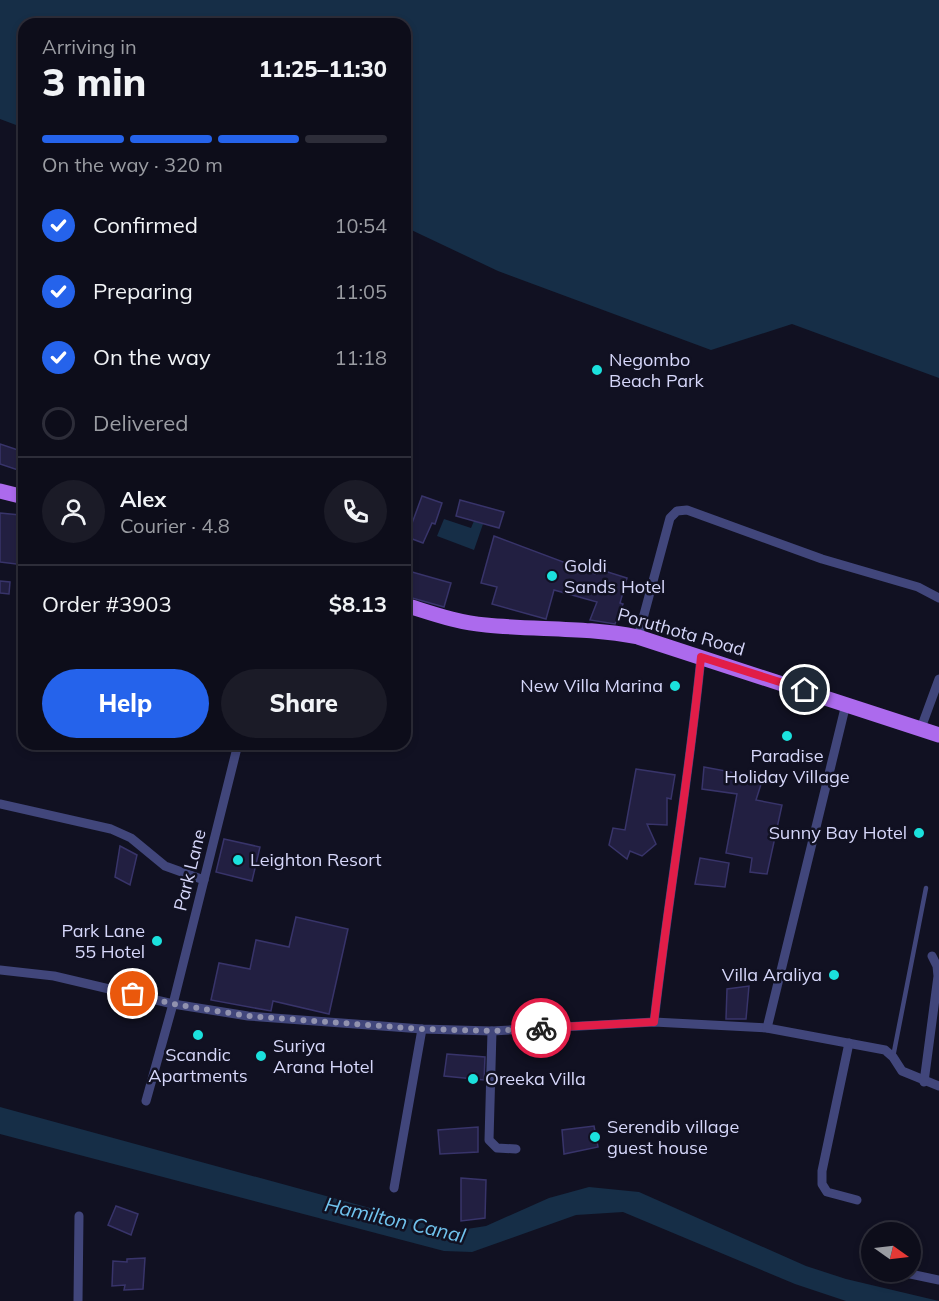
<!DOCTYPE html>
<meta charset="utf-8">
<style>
body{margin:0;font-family:Mulish,sans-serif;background:#1b1b27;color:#f1f3f6;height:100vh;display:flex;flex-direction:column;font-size:22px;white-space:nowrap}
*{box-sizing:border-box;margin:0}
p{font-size:20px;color:#9a9ca2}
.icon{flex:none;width:33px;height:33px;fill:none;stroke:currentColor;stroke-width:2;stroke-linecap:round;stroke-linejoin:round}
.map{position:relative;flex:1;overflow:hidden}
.side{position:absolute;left:18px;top:18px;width:393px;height:732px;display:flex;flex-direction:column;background:#0d0d1a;border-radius:18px;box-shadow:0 3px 9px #0003,0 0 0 2px #2d2d39}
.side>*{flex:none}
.needle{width:39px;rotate:104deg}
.buttons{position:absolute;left:861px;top:1222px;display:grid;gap:12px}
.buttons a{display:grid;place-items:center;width:60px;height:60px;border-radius:50%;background:#0d0d1a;box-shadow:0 3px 9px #0003,0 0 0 2px #2d2d39;font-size:30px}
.pin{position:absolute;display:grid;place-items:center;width:51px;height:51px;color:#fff;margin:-26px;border:3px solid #fff;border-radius:50%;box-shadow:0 2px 6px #0007}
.courier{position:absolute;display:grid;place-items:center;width:60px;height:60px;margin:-30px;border:4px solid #e11d48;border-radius:50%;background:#fff;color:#222;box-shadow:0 2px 8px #0007}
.head em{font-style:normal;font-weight:800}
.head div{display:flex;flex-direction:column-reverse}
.head{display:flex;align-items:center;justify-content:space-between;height:102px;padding:0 24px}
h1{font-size:39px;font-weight:800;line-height:45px}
.bar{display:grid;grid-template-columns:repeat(4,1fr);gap:9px 6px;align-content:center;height:72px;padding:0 24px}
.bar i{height:8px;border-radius:4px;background:#2d2d39}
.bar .on{background:#2563eb}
.bar p{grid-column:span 4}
.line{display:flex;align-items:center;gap:15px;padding:0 24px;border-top:2px solid #2d2d39}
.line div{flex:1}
.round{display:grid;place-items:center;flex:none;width:63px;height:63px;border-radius:32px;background:#1b1b27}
ol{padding:0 24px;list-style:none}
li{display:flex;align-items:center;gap:18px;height:66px}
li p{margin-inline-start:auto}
li .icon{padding:6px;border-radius:50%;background:#2563eb;color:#fff;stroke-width:4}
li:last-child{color:#9a9ca2}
li i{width:33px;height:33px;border:3px solid #2d2d39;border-radius:50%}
.button{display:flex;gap:12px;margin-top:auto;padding:12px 24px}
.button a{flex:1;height:69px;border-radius:36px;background:#2563eb;color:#fff;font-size:24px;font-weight:800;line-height:69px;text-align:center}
.button a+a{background:#1b1b27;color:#f1f3f6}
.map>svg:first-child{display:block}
.water{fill:#162e47}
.building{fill:#221f41;stroke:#38346a;stroke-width:1.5}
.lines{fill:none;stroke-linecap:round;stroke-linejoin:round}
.service{stroke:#41467b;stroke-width:4.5}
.minor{stroke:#41467b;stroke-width:9}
.primary{stroke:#ac6aed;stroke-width:15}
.done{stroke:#9192ae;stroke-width:6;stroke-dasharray:0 10.8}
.route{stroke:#e11d48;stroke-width:8}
.poi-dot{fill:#1be1dd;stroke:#112;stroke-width:2}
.labels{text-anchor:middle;stroke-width:5;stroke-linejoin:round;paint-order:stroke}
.poi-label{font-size:18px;fill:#d6d7fa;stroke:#112;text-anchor:start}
.street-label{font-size:18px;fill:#d6d7fa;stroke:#112}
.water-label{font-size:20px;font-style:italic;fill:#70c3ee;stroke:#112}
</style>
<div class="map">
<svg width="939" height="1301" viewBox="0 0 939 1301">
<rect width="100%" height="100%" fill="#112"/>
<g class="water">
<path d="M0,0H939V378L792,324L711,350L498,271L405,227V24H24V128L0,119Z"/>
<path d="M444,519L471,528L474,521L483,524L474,550L437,536Z"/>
<path d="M0,1107L454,1231L486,1226L549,1198L589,1187L639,1192L806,1266L846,1279L939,1301H846L795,1284L623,1212L576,1215L472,1252L444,1251L0,1134Z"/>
</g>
<g class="building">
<path d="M0,444L24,452V472L0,464Z"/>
<path d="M422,496L442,503L435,524L432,523L423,543L407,537Z"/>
<path d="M460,500L504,512L499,528L456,516Z"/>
<path d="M0,513L20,515V518H24V565L0,562Z"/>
<path d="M494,536L595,574V568L627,578L620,603L623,604L615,624L590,620L597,602L554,590L546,619L492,604L497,587L481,583Z"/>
<path d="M405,570L451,583L444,607L405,596Z"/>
<path d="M0,581L10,582L9,594L0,593Z"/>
<path d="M704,767L763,778L756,800L782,805L767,874L750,872L752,858L726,853L737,794L702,789Z"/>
<path d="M636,769L675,775L671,799L667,798V825L647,824L656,844L642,856L630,851L627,859L609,845L613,828L625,830Z"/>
<path d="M224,839L260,847L252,881L216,872Z"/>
<path d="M120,846L137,855L130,885L115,877Z"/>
<path d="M700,858L729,863L725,887L695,884Z"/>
<path d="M296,917L348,929L329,1014L273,1001L271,1011L211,1000L219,963L250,969L256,940L289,947Z"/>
<path d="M749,986L746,1019H726L727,989Z"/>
<path d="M447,1054L485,1057L484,1080L444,1076Z"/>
<path d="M594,1126L598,1147L564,1154L562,1130Z"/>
<path d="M478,1127V1152L440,1154L438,1130Z"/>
<path d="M461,1178L486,1180L485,1218L461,1221Z"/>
<path d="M116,1206L138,1214L131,1235L108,1225Z"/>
<path d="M145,1258L143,1289L124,1290L125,1285L112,1286L113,1261L127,1262V1259Z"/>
</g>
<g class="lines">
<path class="service" d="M893,1057L926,888"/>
<g class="minor">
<path d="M638,637L670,518L677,511L687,510L822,559L918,587L939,598"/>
<path d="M921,728L939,679"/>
<path d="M0,804L111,829L131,838L165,866L204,880"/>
<path d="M0,970L54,976L173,1004L248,1016L422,1029L492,1031L654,1022L767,1028L885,1050L893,1057L902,1071L939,1086"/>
<path d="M654,1022C668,900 689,779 701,657"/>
<path d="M767,1028L846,704"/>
<path d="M492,1031L489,1140L497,1148L516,1149"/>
<path d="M849,1043L822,1171V1184L827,1192L857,1200"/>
<path d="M924,1082L938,976L937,966L932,956"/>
<path d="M146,1101L173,1004L238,744"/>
<path d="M394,1188L422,1029"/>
<path d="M901,1272L939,1280"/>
<path d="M78,1301L79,1216"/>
</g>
<g class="primary">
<path d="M0,491L24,497"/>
<path d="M405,605C431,613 458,623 486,625C537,630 588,627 638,637L939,735"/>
</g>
</g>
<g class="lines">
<path class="done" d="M133,994L173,1004L248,1016L422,1029L492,1031L541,1028"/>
<path class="route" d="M541,1028L654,1022C668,900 689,779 701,657L805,690"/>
</g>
<g class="poi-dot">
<circle cx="597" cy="370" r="6"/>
<circle cx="552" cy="576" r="6"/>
<circle cx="675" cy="686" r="6"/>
<circle cx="787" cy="736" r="6"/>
<circle cx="919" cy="833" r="6"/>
<circle cx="238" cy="860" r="6"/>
<circle cx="157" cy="941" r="6"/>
<circle cx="834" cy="975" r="6"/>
<circle cx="198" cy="1035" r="6"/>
<circle cx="261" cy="1056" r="6"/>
<circle cx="473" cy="1079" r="6"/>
<circle cx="595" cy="1137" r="6"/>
</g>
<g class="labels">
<g class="poi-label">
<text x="609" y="366">Negombo<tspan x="609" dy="21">Beach Park</tspan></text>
<text x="564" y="572">Goldi<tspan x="564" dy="21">Sands Hotel</tspan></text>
<text x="663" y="692" text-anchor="end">New Villa Marina</text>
<text x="787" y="762" text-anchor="middle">Paradise<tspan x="787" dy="21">Holiday Village</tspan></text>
<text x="907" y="839" text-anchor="end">Sunny Bay Hotel</text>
<text x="250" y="866">Leighton Resort</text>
<text x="145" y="937" text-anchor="end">Park Lane<tspan x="145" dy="21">55 Hotel</tspan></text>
<text x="822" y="981" text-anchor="end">Villa Araliya</text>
<text x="273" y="1052">Suriya<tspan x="273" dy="21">Arana Hotel</tspan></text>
<text x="198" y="1061" text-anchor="middle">Scandic<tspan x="198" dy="21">Apartments</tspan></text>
<text x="485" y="1085">Oreeka Villa</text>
<text x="607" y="1133">Serendib village<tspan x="607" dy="21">guest house</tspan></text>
</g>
<g class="street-label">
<text transform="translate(681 632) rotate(16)" y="6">Poruthota Road</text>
<text transform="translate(190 870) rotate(-76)" y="6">Park Lane</text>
</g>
<g class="water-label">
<text transform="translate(395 1220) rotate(13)" y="7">Hamilton Canal</text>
</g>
</g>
</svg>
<div class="buttons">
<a><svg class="needle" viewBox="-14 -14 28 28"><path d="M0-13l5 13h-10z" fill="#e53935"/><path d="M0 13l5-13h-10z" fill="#9a9ca2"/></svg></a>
</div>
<div class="pin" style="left:133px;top:994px;background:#ea580c"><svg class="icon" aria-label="bag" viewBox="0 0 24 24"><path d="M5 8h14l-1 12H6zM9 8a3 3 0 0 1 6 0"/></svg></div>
<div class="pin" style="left:805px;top:690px;background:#1f2937"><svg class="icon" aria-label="home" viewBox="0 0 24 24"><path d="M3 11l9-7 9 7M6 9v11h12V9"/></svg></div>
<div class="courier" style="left:541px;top:1028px"><svg class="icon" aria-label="bike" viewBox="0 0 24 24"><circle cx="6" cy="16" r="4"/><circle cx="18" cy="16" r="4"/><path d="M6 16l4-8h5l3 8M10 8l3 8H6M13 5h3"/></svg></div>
<section class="side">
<div class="head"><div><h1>3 min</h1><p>Arriving in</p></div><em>11:25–11:30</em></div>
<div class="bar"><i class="on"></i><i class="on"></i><i class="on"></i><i></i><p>On the way · 320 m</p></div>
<ol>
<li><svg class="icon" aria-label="check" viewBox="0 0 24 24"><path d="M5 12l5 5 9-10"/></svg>Confirmed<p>10:54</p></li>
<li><svg class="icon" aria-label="check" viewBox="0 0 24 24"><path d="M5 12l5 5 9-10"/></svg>Preparing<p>11:05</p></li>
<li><svg class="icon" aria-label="check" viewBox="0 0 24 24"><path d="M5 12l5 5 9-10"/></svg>On the way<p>11:18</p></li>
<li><i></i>Delivered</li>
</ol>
<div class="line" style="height:108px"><a class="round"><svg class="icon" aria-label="person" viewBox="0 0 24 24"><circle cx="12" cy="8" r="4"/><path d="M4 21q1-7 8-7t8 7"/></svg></a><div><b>Alex</b><p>Courier · 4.8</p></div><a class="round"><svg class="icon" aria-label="phone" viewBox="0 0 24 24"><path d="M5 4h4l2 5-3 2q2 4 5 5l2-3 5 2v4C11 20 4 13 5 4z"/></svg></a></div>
<div class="line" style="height:78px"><div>Order #3903</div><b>$8.13</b></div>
<div class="button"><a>Help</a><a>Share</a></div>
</section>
</div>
